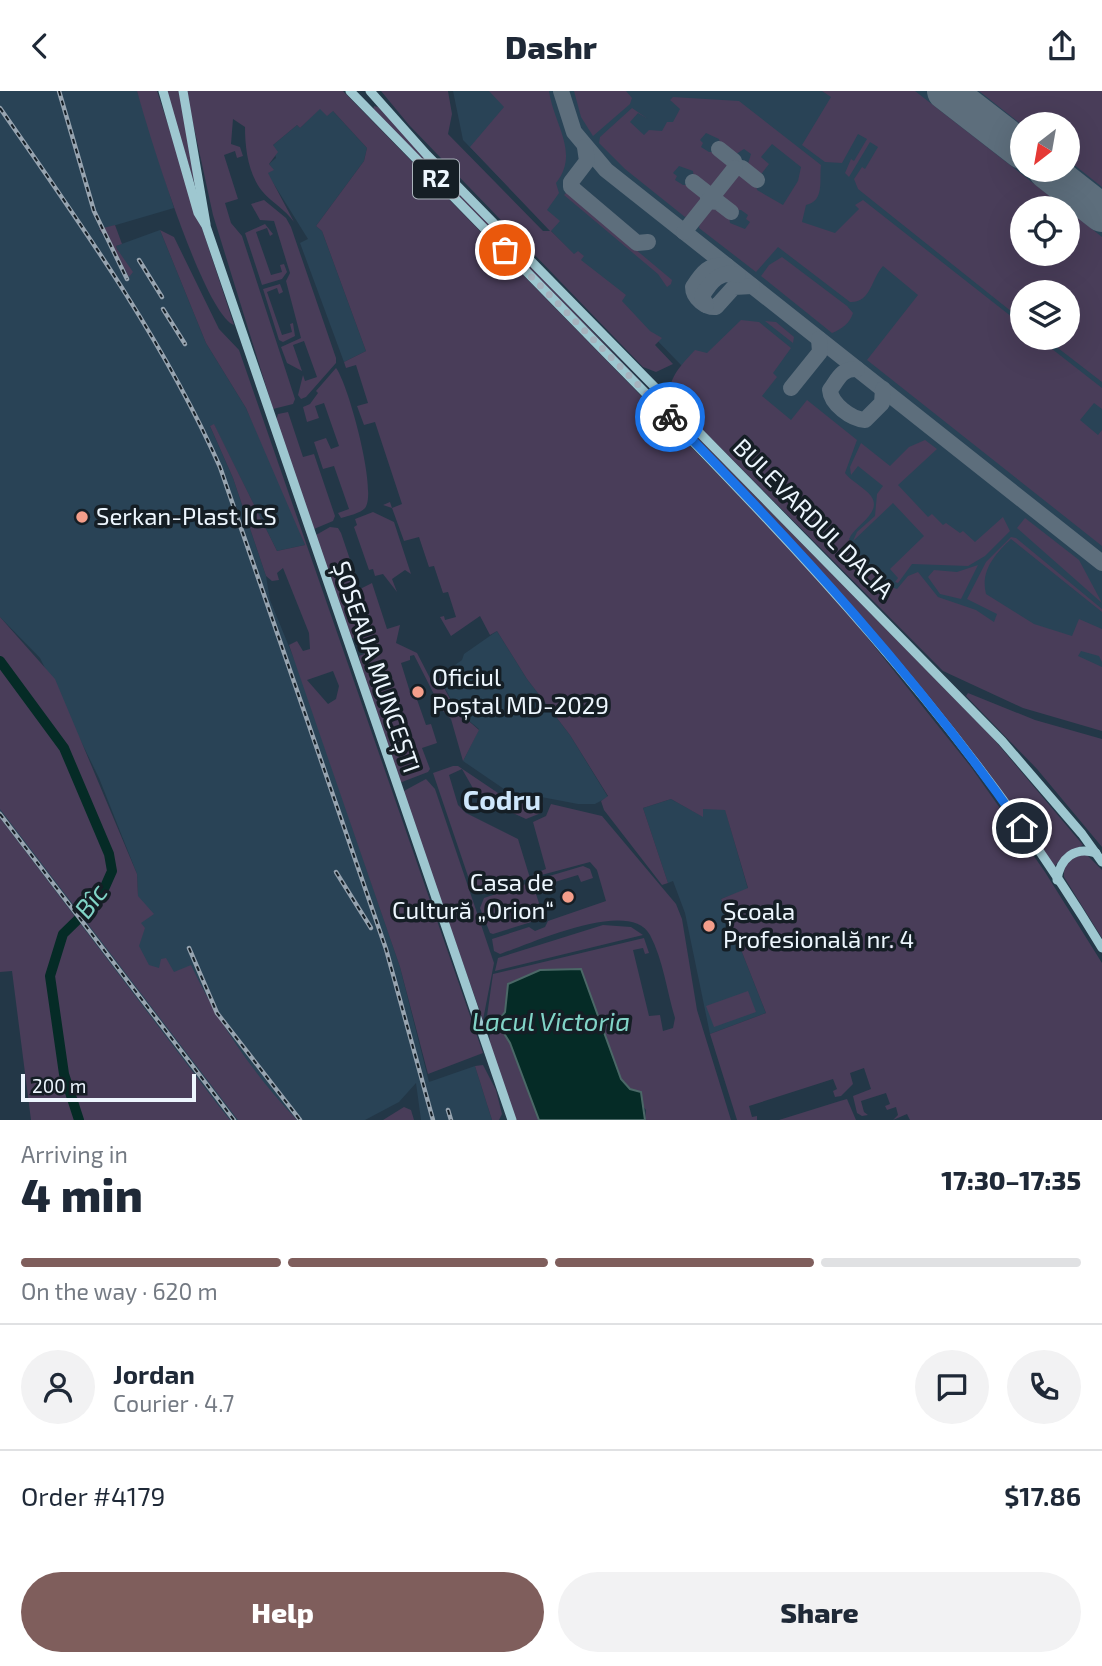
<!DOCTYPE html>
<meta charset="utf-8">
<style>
body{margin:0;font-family:"Exo 2",sans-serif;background:#f2f2f3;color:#1f2937;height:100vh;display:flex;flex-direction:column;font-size:26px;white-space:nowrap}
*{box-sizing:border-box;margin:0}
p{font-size:23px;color:#747a83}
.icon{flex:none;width:38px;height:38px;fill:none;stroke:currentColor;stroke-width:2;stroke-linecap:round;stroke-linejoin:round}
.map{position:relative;height:1029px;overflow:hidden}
.sheet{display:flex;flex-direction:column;background:#fff;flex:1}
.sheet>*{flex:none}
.needle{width:46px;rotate:211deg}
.tools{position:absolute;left:1010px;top:21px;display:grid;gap:14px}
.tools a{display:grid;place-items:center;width:70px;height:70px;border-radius:50%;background:#fff;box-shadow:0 7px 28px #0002;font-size:35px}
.scale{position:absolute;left:21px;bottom:18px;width:175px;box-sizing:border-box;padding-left:7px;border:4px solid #edf6fe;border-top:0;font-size:19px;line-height:24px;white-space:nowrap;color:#edf6fe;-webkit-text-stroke:5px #151e25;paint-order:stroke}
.pin{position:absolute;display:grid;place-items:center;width:60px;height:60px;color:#fff;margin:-30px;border:4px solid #fff;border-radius:50%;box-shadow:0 2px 7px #0007}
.courier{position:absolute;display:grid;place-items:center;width:70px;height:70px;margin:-35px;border:5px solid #1a73e8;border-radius:50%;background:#fff;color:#222;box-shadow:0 2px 9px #0007}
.summary em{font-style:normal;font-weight:800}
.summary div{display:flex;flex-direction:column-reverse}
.summary{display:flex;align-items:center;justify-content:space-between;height:119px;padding:0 21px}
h1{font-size:46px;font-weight:800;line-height:52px}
.bar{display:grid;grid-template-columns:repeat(4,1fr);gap:10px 7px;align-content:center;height:84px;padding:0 21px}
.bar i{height:9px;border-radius:5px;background:#e0e1e3}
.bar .current{background:#7f5e5c}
.bar p{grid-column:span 4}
.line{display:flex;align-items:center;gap:18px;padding:0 21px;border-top:2px solid #e0e1e3}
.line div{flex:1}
.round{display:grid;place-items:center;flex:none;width:74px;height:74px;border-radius:37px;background:#f2f2f3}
.cta{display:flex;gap:14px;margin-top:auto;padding:14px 21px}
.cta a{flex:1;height:80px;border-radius:42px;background:#7f5e5c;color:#fff;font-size:28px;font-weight:800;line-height:80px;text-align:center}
.cta a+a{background:#f2f2f3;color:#1f2937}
header{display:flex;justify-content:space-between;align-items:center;height:91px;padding:0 21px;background:#fff;font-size:32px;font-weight:800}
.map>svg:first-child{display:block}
.built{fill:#294356;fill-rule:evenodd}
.green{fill:#493d59;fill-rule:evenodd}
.water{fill:#052b26;stroke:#4b6867;stroke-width:2}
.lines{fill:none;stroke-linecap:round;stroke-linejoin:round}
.river{stroke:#052b26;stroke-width:10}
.taxiway{stroke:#5d6e7c;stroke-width:16}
.runway{stroke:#5d6e7c;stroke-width:38}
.major{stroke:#9ec7d0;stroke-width:9}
.rail-casing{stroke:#97a4b0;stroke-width:4.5}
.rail{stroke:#151e25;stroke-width:2;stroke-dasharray:5;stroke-linecap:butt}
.done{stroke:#a6b3be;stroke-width:7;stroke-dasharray:0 12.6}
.route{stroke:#1a73e8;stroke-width:9}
.poi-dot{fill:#f49e8a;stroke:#151e25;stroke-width:2.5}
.labels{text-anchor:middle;stroke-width:7;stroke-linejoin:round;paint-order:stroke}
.shield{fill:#151e25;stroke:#acb5bd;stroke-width:2}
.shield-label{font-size:23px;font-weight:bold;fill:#edf6fe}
.poi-label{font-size:24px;fill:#edf6fe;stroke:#151e25;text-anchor:start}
.street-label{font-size:24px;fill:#edf6fe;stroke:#151e25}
.water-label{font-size:26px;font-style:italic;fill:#81d4c7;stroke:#151e25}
.quarter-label{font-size:28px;font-weight:bold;fill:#cfe7fb;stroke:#151e25}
</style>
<header><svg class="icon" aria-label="back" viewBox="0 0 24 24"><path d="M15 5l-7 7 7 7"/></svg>Dashr<svg class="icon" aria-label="share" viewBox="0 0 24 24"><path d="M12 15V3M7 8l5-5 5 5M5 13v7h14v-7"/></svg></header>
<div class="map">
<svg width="1102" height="1029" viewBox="0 0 1102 1029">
<rect width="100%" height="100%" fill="#233747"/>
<g class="built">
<path d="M0,0H137L174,117L99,139L113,156L129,186L116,155L160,139L206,252L246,317L285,402L305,454L277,460L214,334L210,335L233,387L266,485L270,509L299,580L400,876L429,991L475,975L492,1029H421L416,992L399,1011L365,1029H218L0,780V650L138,804L137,783L99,687L40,567L0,526Z"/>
<path d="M453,0H1102V581L909,521L681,274L463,49ZM1022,33H1068V79H1022ZM1022,117H1068V163H1022ZM1022,201H1068V247H1022Z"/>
<path d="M320,17L333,20L367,57L364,70L316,135L322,140L366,260L344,271L300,152L308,148L267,82L273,79L269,73L276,67L273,54L297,34L300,37Z"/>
<path d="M497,540L527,588L570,644L608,706L595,713H578L515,701L504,698L463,670L479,638L457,620L443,593L448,579L462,569L464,563Z"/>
<path d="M671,708L702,725L703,718H725L748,798L721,808L766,922L710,943L685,822L673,790L668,792L643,717Z"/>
</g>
<g class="green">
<path d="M137,0H157L234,234C204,224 147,37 137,0Z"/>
<path d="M166,0H179L196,98Z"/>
<path d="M186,0H343L787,454L838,510L971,676L1045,781L1102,872V1029H910L907,1023L893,1029L898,1024L896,1016L887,1019L885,1015L890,1013L886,1002L861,1010L864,1021L868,1024L862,1025L857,1022L853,1005L871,998L864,977L850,982L853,993L841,1005L835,1006L833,1000L837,998L833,988L749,1015L752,1026L757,1025V1029H737L710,943L766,922L721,808L748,797L725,719L703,718V726L671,708L643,717L668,792L662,794L604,719L601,710L608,705L570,644L527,588L497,540L490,544L480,525L451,545L440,526L444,525L445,529L456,526L448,501L443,502L434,475L429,476L419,446L404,450L392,417L383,414L390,411L392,417L402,413L375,331L364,334L357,315L368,312L356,274L346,277L344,271L366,260L322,140L316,135L364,70L367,57L333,20L327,25L320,18L300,37L297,34L273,54L278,61L269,73L274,79L268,82L294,131C285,118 271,111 262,100C248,82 245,57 245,36L233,28L231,53L240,56L243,65L237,67L235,60L224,64L238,108L225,112L231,132L242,145L295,308L293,313L273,318L213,124Z"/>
<path d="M381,0H448L452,23L448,43L543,140H550L470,56L504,16L489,0H549C554,34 580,62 556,92L559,102L547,119L560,130L551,140L574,163L578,160L584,165L581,169L626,204L622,210L650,240L662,247L655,254L673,273L656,281L643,276L409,34Z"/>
<path d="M574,0H626L632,7L630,13L593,45L581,26Z"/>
<path d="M822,0H915L1065,117H1022V163H1068V119L1102,146V291L1045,247H1068V201H1022V229L858,98L854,88L862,76L865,78L878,56L870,51L849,86L845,82L851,68L854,70L867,48L858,43L842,72L825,71L802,54L831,6Z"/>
<path d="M979,0H1102V96L1068,69V33L1022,34Z"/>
<path d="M673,6L739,10L821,74C819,89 825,110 806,114L802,131L835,142L859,118L855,114L863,109L1022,234V247H1038L1102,297V318L1094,312L1080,329L1098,344L1102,339V455L867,269L918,204L883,175C871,188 871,212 850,211L778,156L756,181L699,137L701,125L713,114L729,124L730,132L745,138L750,131L746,128L748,124L741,119H733L719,105L734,84L742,81L756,91L757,99L783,114L798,90L801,76L772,53L761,66L769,73L759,86L747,76L751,63L744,58L733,65L721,56L719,48L706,42L700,49L703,52L701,56L709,61H717L731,74L711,99L694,89L693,80L679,75L673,82L677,85L675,89L683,94H690L705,107L696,121L685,126L625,78L599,52L600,46L632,17L648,28L638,22L630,31L644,44L649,39L662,40L667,31H673L680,18L670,9Z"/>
<path d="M374,15L378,16L652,302L373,19Z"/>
<path d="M567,101L672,189L671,193L667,196L658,183L564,104Z"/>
<path d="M264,109L286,127L291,136L336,267V272L306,306L301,308L298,304L303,284L305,290L317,286L304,250L293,254L302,280L287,272L281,256L301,247L286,190L290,182L274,130L260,129L251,113Z"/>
<path d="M265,133L273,143L270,145L267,137L256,141L271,184L282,181L280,174L284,173L287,181L282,188L262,194L245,142Z"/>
<path d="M115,134L122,153L116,155L117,158L133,181L129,186L113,156L99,138Z"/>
<path d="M160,139L174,146L219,238L239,259L483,962L428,983L400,876L289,554L297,550L303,560L310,558L309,542L283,477L277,482L279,489L272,490L266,485L233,387L210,335L214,333L277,460L305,454L246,317L206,252ZM333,580L339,595L336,608L328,613L307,589Z"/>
<path d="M782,166L847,215L853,222C850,232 842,238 832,242L761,185L769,174Z"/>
<path d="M280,193L283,201L279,203L277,197L267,201L282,244L292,241L290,233L293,232L295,245L283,251L279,249L263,198Z"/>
<path d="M741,229L759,231L791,257L773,282L777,286L762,305L791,329L807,309L857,349L845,382C852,391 864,396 871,405C883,422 855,434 849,448L852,455L886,494L897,498L908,485L918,481L938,506L976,519L994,531L997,523L967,508L986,471L1011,446L1016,447L1102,518V521L1011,448C995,463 980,480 986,503L1034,533L1072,545L1079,528L1102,538V571L1099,565L1081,560L1078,565L1102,576V640L1023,617L943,580L672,308C664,290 684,271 695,259L707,262Z"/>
<path d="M765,230L776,231L794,246L793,252Z"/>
<path d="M336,277C348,292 378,401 365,417C361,422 348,425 341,427L338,422L349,418L334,375L323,378L314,351L326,347L331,358L339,355L324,312L315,315L319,327L307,331L303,316L310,313L318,302L316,300Z"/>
<path d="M659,307L992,646L1083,754L1065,763L1053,777C1009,717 967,654 921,597C839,495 749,403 658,310Z"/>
<path d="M288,321L303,366L314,363L335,425L333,430L314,438L276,329L278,323Z"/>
<path d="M925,349L937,358L898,394L928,426L932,423L943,434L946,432L960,442L963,440L975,451L1003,426L1010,440L985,465L968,475L912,473L898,492L895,491L898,487L890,478L924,445L893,412L853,450L857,441L875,425L877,403L883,395L858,375L851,384L850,376L861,352L890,375L909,356Z"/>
<path d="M373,421L394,431L411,483L405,479L392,488L397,501L383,483L375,485L373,478L369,479L354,436L357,434L355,428Z"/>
<path d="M1025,427L1079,469L1102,512L1017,437Z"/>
<path d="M330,436L338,437L341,442L360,498L372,492L387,538L400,534L396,552L417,562L433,593L448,579L444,597L457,620L479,639L463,670L451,628L442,619L414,564L410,565V569L401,572L410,601L414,600L426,634L431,633L437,652L422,657L430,678L428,681L402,691L399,690L361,575L359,565L364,563L359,548L350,547L316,444Z"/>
<path d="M978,474L961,508L940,503L928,486L934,479L957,481Z"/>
<path d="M0,526L55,588L137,783L138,805L154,823L141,832L145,837L139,855L149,874L159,877L161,868L166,867L174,881L191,874C218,931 253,983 297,1029H238L0,718Z"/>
<path d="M968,602L1035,629L1102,648V756L1037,678L966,605Z"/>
<path d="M453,675H458L498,702L543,712L541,722L526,728L478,706L462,678L449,684L458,714L466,722L518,748L530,787L483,803L472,797L433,682Z"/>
<path d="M426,688L435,698L494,872L483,929L402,701Z"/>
<path d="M551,713L602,725L676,813L682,828L697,919L731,1029H645L646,1019L621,988L581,878L505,921L497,931L510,952L539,1029H516L490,953L489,932H486L493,883L644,847L649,862L645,863L643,857L633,859L649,925L660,924L663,940L673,937L675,927C667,901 663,868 650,844C630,806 530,853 500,863L494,860L492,848L529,836L535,840L545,836L548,830L606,810L597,779L590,771L534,786L533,783L546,778L533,731L546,725Z"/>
<path d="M0,727L218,1014L230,1029H31L12,880L0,881Z"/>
<path d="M1086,763L1102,779V847L1064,786C1063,770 1073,766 1086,763Z"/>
<path d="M583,775L590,778L593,787L581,791L578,784L548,793L546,786Z"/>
<path d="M532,791L544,827L493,843L490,842L480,817L484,807Z"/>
<path d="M603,834L631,836L643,844L495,880L498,867Z"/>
<path d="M748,900L756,921L714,936L706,915Z"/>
<path d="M483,974L496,999L502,1023L499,1029H492L475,975Z"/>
<path d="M847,1008L856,1029H779L840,1010Z"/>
<path d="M404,1016L411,1019L414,1029H383Z"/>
</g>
<path class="water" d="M581,878L621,988L630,998L641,1001L645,1029H539L510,952L497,931L505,921L508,893L540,879Z"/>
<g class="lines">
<path class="river" d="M0,570L64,657L109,763L112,780L100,807L63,843L50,885L64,983L79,1029"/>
<g class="taxiway">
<path d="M561,0L574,41L606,79L1102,472"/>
<path d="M585,56L587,70L571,91V96L637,152L648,151"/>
<path d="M719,58L734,70L735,77"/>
<path d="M735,77H742L757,89"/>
<path d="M693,91L707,102L709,110"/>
<path d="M708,110L718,111L731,121"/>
<path d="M684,141L735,77"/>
<path d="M727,175C709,172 702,182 693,196C693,207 706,217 716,216L734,196L752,195"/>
<path d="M706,214L702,205C711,190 720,179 738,184"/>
<path d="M857,278C842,277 838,288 830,299C831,313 851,328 865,329L882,312L883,298"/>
<path d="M791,297L820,261L819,248"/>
</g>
<g class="runway">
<path d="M946,0L1022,59"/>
<path d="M1047,79L1102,122"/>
</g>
<g class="major">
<path d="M163,0L198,122L206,135L512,1029"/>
<path d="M183,0L206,133"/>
<path d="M350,0C436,87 521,175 607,263C789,447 968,634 1102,857"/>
<path d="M370,0L427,64L1002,650L1082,743L1102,771"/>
<path d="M1057,789C1060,767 1075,755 1096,762"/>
</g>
<defs>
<g id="rail">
<path d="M59,0L94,120L127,188"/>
<path d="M0,17C80,132 163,248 220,376L386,858L433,1029"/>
<path d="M139,169L162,206"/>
<path d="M163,218L185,253"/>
<path d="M0,723L234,1029"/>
<path d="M336,781L371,837"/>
<path d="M189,857L217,922L300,1029"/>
<path d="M448,1019L451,1029"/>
</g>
</defs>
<use href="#rail" class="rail-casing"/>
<use href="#rail" class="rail"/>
</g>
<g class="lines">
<path class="done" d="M505,159L670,326"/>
<path class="route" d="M670,326C797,455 919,588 1022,737"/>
</g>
<g class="poi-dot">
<circle cx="82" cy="426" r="7"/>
<circle cx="418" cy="601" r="7"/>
<circle cx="568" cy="806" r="7"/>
<circle cx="709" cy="835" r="7"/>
</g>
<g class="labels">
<rect class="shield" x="413" y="68.5" width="46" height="39" rx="5"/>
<g class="shield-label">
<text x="436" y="96">R2</text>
</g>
<g class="poi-label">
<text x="96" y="434">Serkan-Plast ICS</text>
<text x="432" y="595">Oficiul<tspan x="432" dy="28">Poștal MD-2029</tspan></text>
<text x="554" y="800" text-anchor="end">Casa de<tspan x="554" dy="28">Cultură „Orion“</tspan></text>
<text x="723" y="829">Școala<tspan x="723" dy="28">Profesională nr. 4</tspan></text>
</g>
<g class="street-label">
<text transform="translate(813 428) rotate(45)" y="8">BULEVARDUL DACIA</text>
<text transform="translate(376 576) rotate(71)" y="8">ȘOSEAUA MUNCEȘTI</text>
</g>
<g class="water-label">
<text transform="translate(91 810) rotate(-53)" y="9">Bîc</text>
<text x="551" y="940">Lacul Victoria</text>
</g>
<g class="quarter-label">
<text x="502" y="719">Codru</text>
</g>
</g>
</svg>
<div class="tools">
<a><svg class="needle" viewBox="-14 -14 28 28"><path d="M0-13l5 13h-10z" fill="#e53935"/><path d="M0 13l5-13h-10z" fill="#747a83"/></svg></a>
<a><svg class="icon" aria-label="locate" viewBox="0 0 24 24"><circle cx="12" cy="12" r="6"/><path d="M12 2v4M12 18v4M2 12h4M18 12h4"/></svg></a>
<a><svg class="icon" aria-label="layers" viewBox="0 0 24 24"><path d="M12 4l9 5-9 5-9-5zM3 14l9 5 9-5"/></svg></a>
</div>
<div class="scale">200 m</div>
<div class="pin" style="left:505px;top:159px;background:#ea580c"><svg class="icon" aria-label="bag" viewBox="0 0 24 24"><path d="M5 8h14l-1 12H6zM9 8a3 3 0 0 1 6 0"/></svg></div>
<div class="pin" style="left:1022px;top:737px;background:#1f2937"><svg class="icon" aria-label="home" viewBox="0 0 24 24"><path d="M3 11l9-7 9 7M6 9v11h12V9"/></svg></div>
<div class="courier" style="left:670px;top:326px"><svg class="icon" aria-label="bike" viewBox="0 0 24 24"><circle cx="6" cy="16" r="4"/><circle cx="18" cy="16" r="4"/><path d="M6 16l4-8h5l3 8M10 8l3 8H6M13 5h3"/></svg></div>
</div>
<section class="sheet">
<div class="summary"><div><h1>4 min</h1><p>Arriving in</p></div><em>17:30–17:35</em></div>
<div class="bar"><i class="current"></i><i class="current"></i><i class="current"></i><i></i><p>On the way · 620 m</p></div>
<div class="line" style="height:126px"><a class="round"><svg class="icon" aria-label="person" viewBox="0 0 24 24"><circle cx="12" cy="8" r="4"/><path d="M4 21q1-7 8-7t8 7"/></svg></a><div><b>Jordan</b><p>Courier · 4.7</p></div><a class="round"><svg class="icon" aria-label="chat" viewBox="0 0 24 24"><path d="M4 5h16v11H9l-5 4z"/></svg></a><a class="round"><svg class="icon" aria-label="phone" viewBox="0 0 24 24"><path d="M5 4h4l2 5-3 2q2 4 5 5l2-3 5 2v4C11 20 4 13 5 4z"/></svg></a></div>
<div class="line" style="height:91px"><div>Order #4179</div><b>$17.86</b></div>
<div class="cta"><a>Help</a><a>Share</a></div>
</section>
